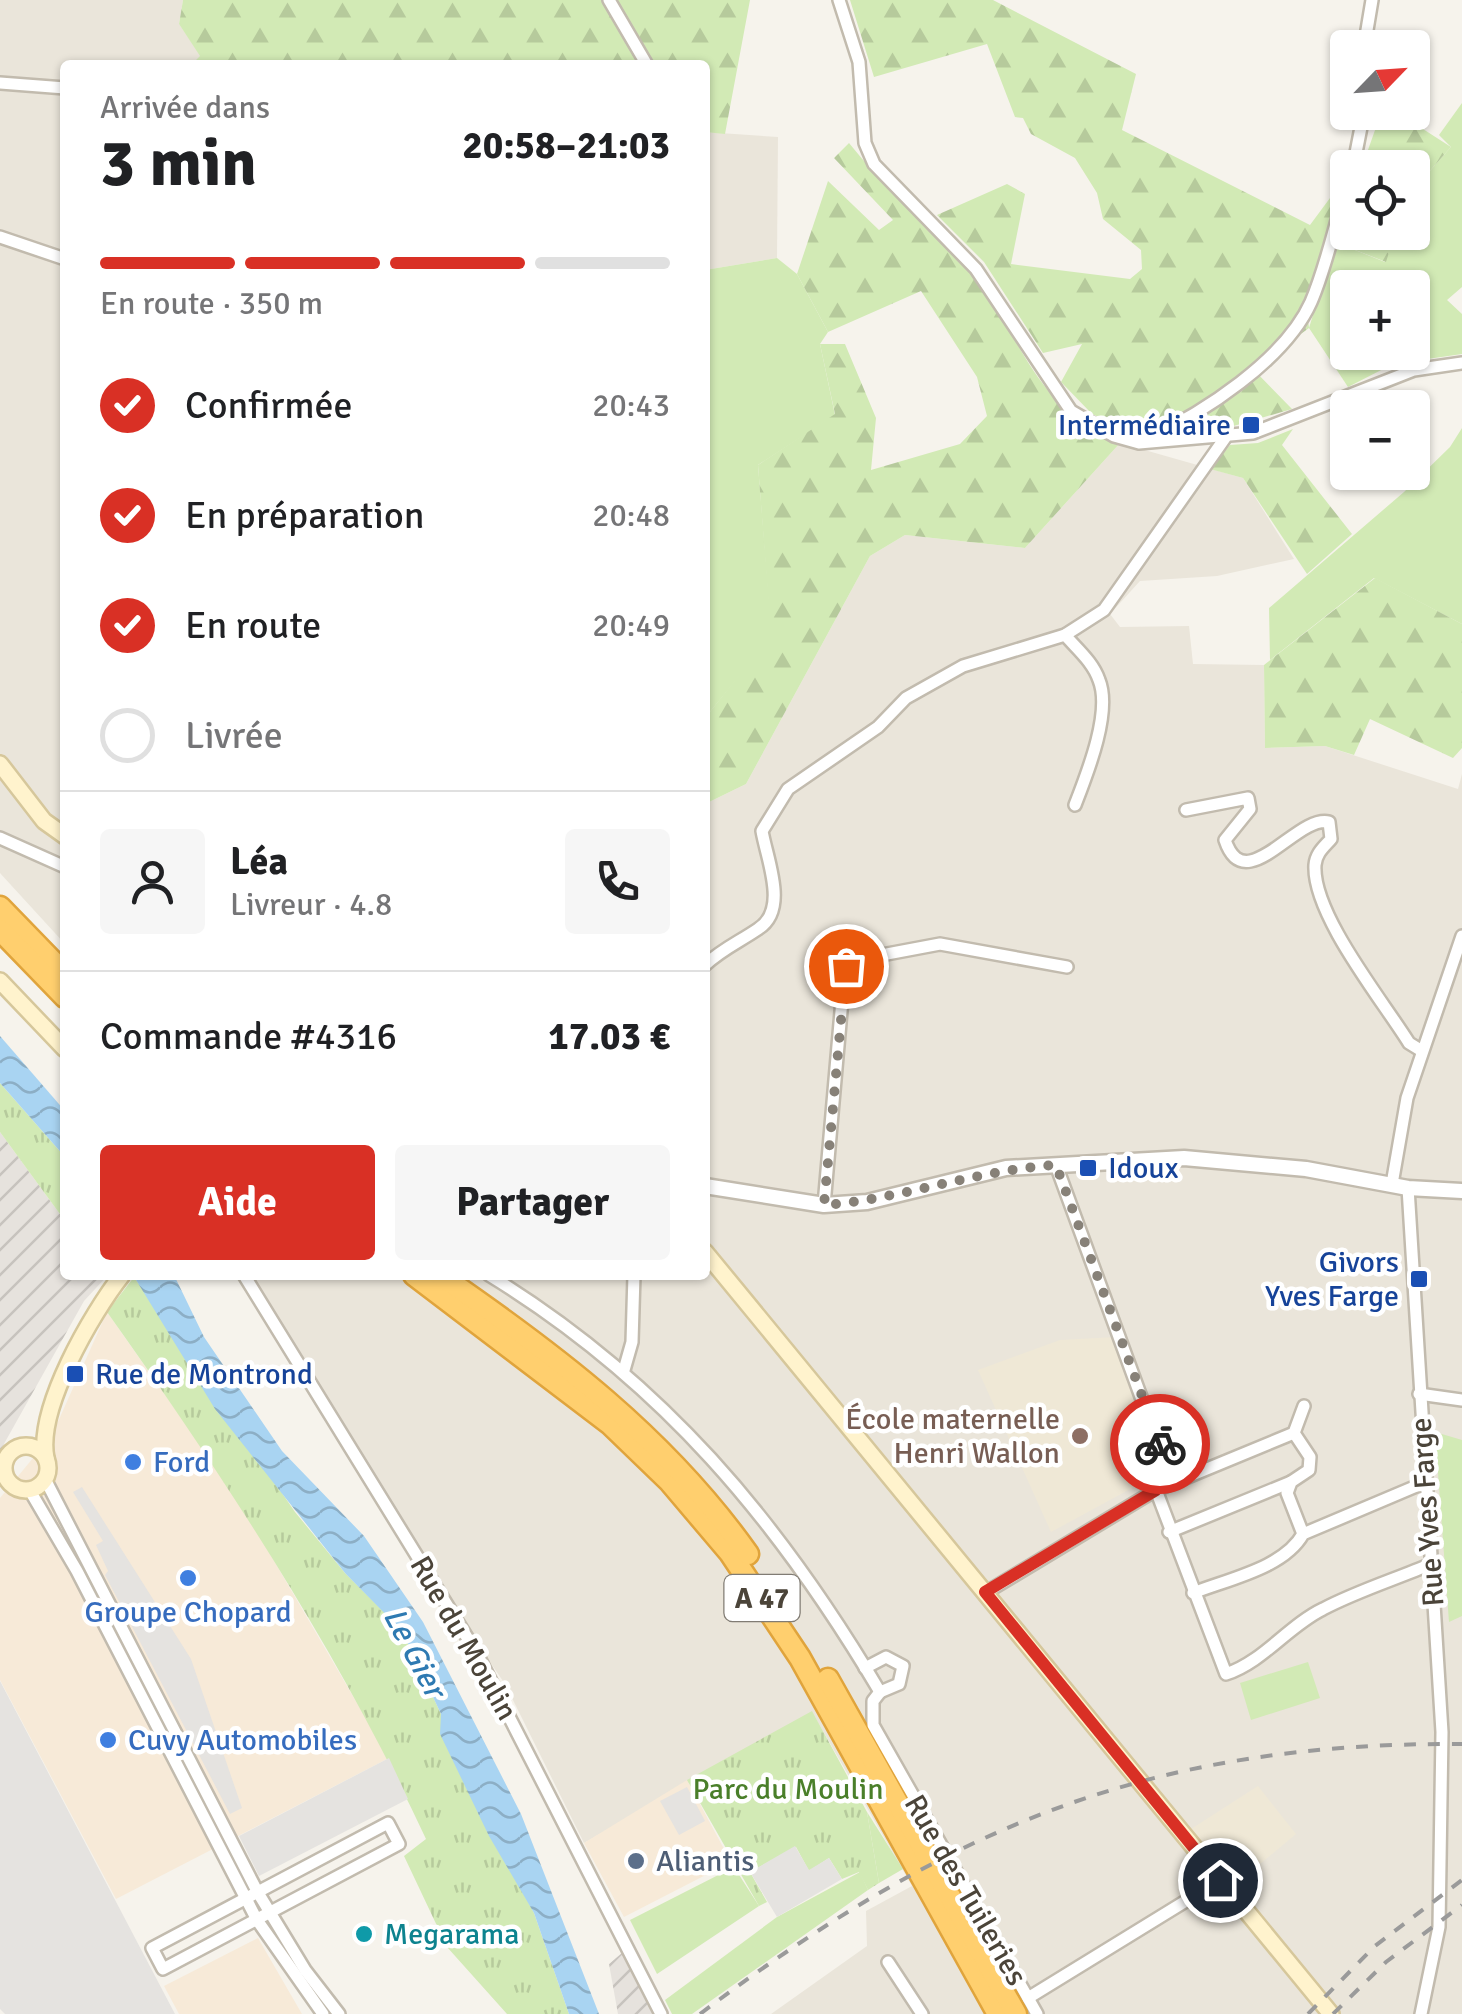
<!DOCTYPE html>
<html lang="fr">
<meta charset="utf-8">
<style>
body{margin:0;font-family:Signika,sans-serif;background:#f6f6f6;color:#202124;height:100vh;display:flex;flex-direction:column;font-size:38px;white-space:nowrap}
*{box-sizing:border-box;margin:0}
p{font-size:32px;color:#757577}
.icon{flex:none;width:55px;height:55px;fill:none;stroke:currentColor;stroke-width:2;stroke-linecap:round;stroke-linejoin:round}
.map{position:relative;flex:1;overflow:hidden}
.side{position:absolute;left:60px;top:60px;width:650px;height:1220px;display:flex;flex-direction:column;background:#fff;border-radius:10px;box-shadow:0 2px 8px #0004}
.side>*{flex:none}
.needle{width:65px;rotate:65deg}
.controls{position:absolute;left:1330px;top:30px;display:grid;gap:20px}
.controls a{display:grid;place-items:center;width:100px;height:100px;border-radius:10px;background:#fff;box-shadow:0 2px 8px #0004;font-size:50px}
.pin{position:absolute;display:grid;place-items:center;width:85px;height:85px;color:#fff;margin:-42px;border:5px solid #fff;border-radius:50%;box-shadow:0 2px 10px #0007}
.courier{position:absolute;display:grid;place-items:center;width:100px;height:100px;margin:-50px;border:8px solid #d93025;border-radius:50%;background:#fff;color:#222;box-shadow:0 2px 12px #0007}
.headline em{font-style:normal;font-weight:700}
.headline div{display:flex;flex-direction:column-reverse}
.headline{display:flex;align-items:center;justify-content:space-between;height:170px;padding:0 40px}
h1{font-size:65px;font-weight:700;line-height:75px}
.bar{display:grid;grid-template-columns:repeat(4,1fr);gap:15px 10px;align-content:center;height:120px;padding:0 40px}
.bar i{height:12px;border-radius:8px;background:#e0e0e0}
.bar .selected{background:#d93025}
.bar p{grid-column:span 4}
.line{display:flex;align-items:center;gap:25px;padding:0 40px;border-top:2px solid #e0e0e0}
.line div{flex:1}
.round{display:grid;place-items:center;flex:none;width:105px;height:105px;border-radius:10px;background:#f6f6f6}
ol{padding:0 40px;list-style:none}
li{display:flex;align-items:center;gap:30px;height:110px}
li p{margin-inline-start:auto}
li .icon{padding:10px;border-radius:50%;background:#d93025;color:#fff;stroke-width:4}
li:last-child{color:#757577}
li i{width:55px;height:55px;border:5px solid #e0e0e0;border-radius:50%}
.cta{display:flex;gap:20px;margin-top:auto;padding:20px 40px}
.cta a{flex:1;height:115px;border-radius:10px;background:#d93025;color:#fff;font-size:40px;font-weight:700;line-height:115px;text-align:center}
.cta a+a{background:#f6f6f6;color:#202124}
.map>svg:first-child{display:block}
.residential{fill:#eae5da}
.commercial{fill:#f7ead8}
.industrial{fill:url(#industrial-furrows)}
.education{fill:#efe8d6}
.green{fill:#d2eab5;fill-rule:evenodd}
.forest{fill:url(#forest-firs)}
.park{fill:url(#park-tufts)}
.parking{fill:#e5e3e0}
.water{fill:url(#water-waves)}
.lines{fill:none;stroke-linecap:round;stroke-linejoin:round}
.minor-casing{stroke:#c2bbae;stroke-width:16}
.tertiary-casing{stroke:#c2bbae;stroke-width:19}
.secondary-casing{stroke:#d6c79b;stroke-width:20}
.motorway-casing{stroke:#e0a43c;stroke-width:25}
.minor{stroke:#fff;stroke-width:11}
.tertiary{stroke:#fff;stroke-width:14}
.secondary{stroke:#fff3cd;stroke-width:15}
.motorway{stroke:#ffcf6e;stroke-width:20}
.rail{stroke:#9a9a9a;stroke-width:4;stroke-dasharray:12 12;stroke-linecap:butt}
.done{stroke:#878178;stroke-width:10;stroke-dasharray:0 18}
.route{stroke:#d93025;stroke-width:12}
.transit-dot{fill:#1a4fb4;stroke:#fff;stroke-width:4}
.education-dot{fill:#8d6e63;stroke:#fff;stroke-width:4}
.shop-dot{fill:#3f7fe0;stroke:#fff;stroke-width:4}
.service-dot{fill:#5c6f8a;stroke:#fff;stroke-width:4}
.culture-dot{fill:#0f9aa8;stroke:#fff;stroke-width:4}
.labels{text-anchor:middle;stroke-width:9;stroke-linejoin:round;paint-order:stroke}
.shield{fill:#fff;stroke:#817c74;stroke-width:2.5}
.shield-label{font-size:28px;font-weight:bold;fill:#4b4439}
.transit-label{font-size:30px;fill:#164399;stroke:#fff;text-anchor:end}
.education-label{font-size:30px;fill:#785e54;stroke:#fff;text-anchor:end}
.shop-label{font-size:30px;fill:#366cbe;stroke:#fff;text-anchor:start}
.street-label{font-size:30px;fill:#4b4439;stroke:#fff}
.park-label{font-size:30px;fill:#4a7f2a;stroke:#fff}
.service-label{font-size:30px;fill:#4e5e75;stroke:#fff;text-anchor:start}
.culture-label{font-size:30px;fill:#0d838f;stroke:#fff;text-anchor:start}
.water-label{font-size:32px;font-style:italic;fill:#2e7ab2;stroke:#fff}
</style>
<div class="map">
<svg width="1462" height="2014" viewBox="0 0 1462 2014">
<defs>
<pattern id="industrial-furrows" width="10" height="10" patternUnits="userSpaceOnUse" patternTransform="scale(2.5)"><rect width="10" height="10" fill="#e6e2dd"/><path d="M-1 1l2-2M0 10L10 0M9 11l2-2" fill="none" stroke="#c7c3be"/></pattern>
<pattern id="forest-firs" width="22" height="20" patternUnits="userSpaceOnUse" patternTransform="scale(2.5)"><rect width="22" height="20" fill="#d2eab5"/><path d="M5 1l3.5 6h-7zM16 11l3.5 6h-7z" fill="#b6ca9c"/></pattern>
<pattern id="park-tufts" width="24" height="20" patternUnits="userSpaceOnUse" patternTransform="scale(2.5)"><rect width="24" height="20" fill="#d2eab5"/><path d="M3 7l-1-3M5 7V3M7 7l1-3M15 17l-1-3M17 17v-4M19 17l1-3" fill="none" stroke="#b6ca9c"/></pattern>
<pattern id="water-waves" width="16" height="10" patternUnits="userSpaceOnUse" patternTransform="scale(2.5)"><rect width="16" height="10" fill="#a9d4f2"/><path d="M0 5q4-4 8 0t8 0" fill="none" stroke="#8caec5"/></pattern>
</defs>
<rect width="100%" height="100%" fill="#f6f3ec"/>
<g class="residential">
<path d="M0,0H183L179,24L201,56L191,65H65V944L0,873Z"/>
<path d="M705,132L778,137L777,258L705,270Z"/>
<path d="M1120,443L1243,478L1294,559L1217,576L1140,581L1110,614L1120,627L1189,626L1193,664L1264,665L1265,748L1325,746L1458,789L1462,774V2014H771L867,1946L866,1911L912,1886L812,1712L584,1843L505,1684L321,1415L236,1275H705V804L746,784L870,556L905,535L1025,548Z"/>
</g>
<g class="commercial">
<path d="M107,1312L238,1499L389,1758L116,1899L0,1680V1498L52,1435Z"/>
<path d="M687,1780L731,1862L624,1917L584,1843Z"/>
<path d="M258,1938L302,2014H179L164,1986Z"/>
</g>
<g class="industrial">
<path d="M0,1132L65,1221V1275H108L84,1301L0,1451Z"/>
<path d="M622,1953L654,2014H618L609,1964Z"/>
</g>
<g class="education">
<path d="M1116,1337L1159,1460L1145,1481L1051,1532L978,1370L1060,1340Z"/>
<path d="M1258,1786L1296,1834L1236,1884L1191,1829Z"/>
</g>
<g class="green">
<path d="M1462,103V287L1447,300L1462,314V354L1393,364L1348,387L1309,328L1335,242L1385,262L1395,233L1412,232L1413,190L1451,147L1439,135ZM1348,288H1412V352H1348Z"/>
<path d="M777,258L797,274L828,332L820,344L835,415L758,465L772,636L705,718V270Z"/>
<path d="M1462,428V624L1374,578L1270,660L1269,608L1404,492L1450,447Z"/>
<path d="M1435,1432L1462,1440V1616L1449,1622Z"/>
<path d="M1308,1662L1320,1698L1251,1720L1240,1683Z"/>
<path d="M867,1812L903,1869L879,1883Z"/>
<path d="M734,1867L759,1906L657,1974L630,1920Z"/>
<path d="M860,1872L868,1890L692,2014H672L665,2000L777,1917Z"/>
</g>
<g class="forest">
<path d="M183,0H750L725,134L705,132V65H191L200,56L179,24Z"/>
<path d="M850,0H993L1136,74L1122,130L1310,225L1330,198L1347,200L1348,232L1395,233L1386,262L1327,239L1306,299L1309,328L1253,369L1292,409L1220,430L1181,434L1168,420L1132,432L1092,414L1061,382L1082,344L1043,353L984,262L937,215L1007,184L1025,194L1011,264L1130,279L1142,269L1141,250L1103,219L1097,193L1075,158L1031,134L1023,118L1015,117L987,44L874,77Z"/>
<path d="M1381,113H1398L1451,147L1413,190L1412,168L1362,167Z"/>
<path d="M849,143C886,190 935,226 971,272C1026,342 1030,404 1120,443L1025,548L905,535L870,556L746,784L705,804V718L771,635L758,465L835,414L820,344H845L876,418L871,470L960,444L987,416L977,377L921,291L828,332L797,274L828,181L879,230L893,220L834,158Z"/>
<path d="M1293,429L1282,445L1352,534L1307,574L1243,478L1210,469L1230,445L1258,443Z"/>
<path d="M1375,578L1462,624V748L1453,758L1370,719L1354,755L1325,746L1265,748L1264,665Z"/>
</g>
<g class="park">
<path d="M0,1083L65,1157V1221L0,1132Z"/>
<path d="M134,1277L295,1512L345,1573L402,1630L441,1714V1734L534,1913L569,2014H507L447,1947L404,1856L426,1839C338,1651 227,1481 107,1312Z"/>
<path d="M812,1711L867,1812L879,1883L868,1890L859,1872L842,1879L829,1858L809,1871L796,1847L750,1872L767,1902L759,1906L687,1780Z"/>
</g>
<g class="parking">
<path d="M82,1487L191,1659L242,1808L230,1814L105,1575L108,1571L96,1545L103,1541L73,1492Z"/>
<path d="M0,1681L175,2014H5L0,2009Z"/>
<path d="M389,1758L408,1799L259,1876L239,1836Z"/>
<path d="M687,1787L705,1821L679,1835L660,1801Z"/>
<path d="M795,1846L809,1870L829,1858L842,1879L777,1917L750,1872Z"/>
</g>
<g class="water">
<path d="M0,1036L65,1111V1157L0,1083Z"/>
<path d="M133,1275H174L204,1337L282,1451L364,1536L423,1622L521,1814L599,2014H569L534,1913L489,1836L440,1734L441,1714L402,1631L345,1573L215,1409Z"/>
</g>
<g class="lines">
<defs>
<g id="minor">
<path d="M609,0L647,65"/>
<path d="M839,0L859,62L865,143L874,164L976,269L1071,411L1114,436L1139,443L1253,433L1414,370L1462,363"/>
<path d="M1364,48L1372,0"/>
<path d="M0,83L65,88"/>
<path d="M1353,168L1364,112"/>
<path d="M0,237L65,259"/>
<path d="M1147,439C1203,413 1285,360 1311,302C1327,265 1335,222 1348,184"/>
<path d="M1065,635C1077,649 1093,662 1099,680C1112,712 1087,774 1075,805"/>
<path d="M1186,810L1248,798L1250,809L1225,840C1245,900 1297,814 1329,822L1331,839C1324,847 1316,853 1315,865C1312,914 1383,1001 1409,1043L1422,1051"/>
<path d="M0,838L65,867"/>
<path d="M705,965C722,949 739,942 758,929C789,910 767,860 762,831L788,789L878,727L906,698L963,666L1065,635L1104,610L1225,438"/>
<path d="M1392,1184L1407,1098L1462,936"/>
<path d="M1408,1188L1442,1732L1439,1927L1421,2014"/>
<path d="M824,1205L845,966L855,960L940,944L1067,967"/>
<path d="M244,1275L476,1652L661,2014"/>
<path d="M489,1275C662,1381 778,1520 880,1692"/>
<path d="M624,1370L632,1342L634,1275"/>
<path d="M1419,1394L1462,1400"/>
<path d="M1304,1406L1294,1433L1156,1490L1226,1674C1263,1662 1288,1626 1323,1609C1357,1591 1396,1579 1431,1564"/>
<path d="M1294,1433L1310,1457L1309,1470L1291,1482L1287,1493L1303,1534"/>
<path d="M45,1479L257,1891L305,1970L339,2014"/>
<path d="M29,1489L77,1571L257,1920L323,2014"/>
<path d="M1169,1532L1291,1482"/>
<path d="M985,1593L1156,1490L1162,1454L1056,1165"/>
<path d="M1193,1593C1228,1579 1284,1568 1303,1534L1426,1482"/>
<path d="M865,1668L886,1657L903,1666L899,1684L880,1692"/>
<path d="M880,1692L873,1701V1725L1037,2014"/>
<path d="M388,1823L399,1844L163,1969L152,1948Z"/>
<path d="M888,1962L922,2014"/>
<path d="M1028,1998L1220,1880"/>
</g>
<path id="tertiary" d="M705,1186L824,1205L867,1202L1006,1168L1184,1158L1306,1169L1408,1188L1462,1191"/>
<g id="secondary">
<path d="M0,764L44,821L65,836"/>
<path d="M0,981L65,1049"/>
<path d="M705,1252L1331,2014"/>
<circle cx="26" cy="1468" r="22"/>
<path d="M46,1458C36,1409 92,1313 122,1275"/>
</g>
<g id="motorway">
<path d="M0,907L65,974"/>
<path d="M0,930L65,997"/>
<path d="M414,1275L610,1424L669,1481L730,1553L800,1658L998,2014"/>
<path d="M440,1275C555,1354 666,1438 748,1554"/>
<path d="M828,1679L1016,2014"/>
</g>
</defs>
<use href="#minor" class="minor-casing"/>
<use href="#tertiary" class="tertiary-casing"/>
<use href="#secondary" class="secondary-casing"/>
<use href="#motorway" class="motorway-casing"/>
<use href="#minor" class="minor"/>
<use href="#tertiary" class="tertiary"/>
<use href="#secondary" class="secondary"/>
<use href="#motorway" class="motorway"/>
<g class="rail">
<path d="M700,2014C947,1828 1149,1742 1462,1744"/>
<path d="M1308,2014L1375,1946L1462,1880"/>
<path d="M1333,2014L1386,1962L1462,1905"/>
</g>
</g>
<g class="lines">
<path class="done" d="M846,966L824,1205C903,1199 976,1170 1056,1165L1160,1444"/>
<path class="route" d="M1160,1444L1156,1490L985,1592L1220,1880"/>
</g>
<g class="transit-dot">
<rect x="1241" y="415" width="20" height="20" rx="5"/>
<rect x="1078" y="1158" width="20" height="20" rx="5"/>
<rect x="1409" y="1269" width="20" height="20" rx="5"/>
<rect x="65" y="1364" width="20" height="20" rx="5"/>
</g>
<circle class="education-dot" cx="1080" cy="1436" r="10"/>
<g class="shop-dot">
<circle cx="133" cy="1462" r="10"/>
<circle cx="188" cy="1578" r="10"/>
<circle cx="108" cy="1740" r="10"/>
</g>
<circle class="service-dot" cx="636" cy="1861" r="10"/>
<circle class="culture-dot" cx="364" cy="1934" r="10"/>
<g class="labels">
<rect class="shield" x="724.5" y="1575" width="75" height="46" rx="8"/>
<g class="shield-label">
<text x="762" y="1608">A 47</text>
</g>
<g class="transit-label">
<text x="1231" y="435">Intermédiaire</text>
<text x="1108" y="1178" text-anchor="start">Idoux</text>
<text x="1399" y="1272">Givors<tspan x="1399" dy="34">Yves Farge</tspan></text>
<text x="95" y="1384" text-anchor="start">Rue de Montrond</text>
</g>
<g class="education-label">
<text x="1060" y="1429">École maternelle<tspan x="1060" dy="34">Henri Wallon</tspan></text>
</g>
<g class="shop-label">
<text x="153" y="1472">Ford</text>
<text x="188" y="1622" text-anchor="middle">Groupe Chopard</text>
<text x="128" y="1750">Cuvy Automobiles</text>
</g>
<g class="street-label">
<text transform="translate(1427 1512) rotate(-94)" y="10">Rue Yves Farge</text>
<text transform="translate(464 1638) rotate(60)" y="10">Rue du Moulin</text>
<text transform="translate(966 1890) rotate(60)" y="10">Rue des Tuileries</text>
</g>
<g class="park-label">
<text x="788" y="1799">Parc du Moulin</text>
</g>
<g class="service-label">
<text x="656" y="1871">Aliantis</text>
</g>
<g class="culture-label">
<text x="384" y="1944">Megarama</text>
</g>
<g class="water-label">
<text transform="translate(415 1652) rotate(62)" y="11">Le Gier</text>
</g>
</g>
</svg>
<div class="controls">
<a><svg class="needle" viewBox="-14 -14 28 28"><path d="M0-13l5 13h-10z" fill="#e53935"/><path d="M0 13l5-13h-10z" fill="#757577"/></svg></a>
<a><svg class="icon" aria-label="locate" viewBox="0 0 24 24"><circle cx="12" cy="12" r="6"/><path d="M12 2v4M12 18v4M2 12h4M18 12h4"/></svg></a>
<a>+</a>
<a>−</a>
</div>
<div class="pin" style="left:846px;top:966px;background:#ea580c"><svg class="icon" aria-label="bag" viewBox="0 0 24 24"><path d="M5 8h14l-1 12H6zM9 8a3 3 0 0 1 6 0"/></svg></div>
<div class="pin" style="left:1220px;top:1880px;background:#1f2937"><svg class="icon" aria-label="home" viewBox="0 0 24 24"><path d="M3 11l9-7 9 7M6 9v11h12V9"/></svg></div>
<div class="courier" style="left:1160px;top:1444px"><svg class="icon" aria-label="bike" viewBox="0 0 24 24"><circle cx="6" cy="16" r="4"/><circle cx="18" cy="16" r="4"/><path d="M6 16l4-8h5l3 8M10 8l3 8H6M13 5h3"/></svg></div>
<section class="side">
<div class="headline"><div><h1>3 min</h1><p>Arrivée dans</p></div><em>20:58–21:03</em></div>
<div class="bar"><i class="selected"></i><i class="selected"></i><i class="selected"></i><i></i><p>En route · 350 m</p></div>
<ol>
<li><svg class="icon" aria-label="check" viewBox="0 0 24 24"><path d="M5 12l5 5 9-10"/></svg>Confirmée<p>20:43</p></li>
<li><svg class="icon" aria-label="check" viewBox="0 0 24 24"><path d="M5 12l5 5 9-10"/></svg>En préparation<p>20:48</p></li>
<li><svg class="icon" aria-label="check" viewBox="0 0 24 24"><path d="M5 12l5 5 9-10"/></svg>En route<p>20:49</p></li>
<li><i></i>Livrée</li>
</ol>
<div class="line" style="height:180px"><a class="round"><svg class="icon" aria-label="person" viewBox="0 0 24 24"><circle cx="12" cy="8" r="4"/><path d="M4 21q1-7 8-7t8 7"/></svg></a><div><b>Léa</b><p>Livreur · 4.8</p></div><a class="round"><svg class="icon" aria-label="phone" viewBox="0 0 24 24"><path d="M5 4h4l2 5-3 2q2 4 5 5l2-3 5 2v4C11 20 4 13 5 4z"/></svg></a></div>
<div class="line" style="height:130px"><div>Commande #4316</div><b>17.03 €</b></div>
<div class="cta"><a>Aide</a><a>Partager</a></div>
</section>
</div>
